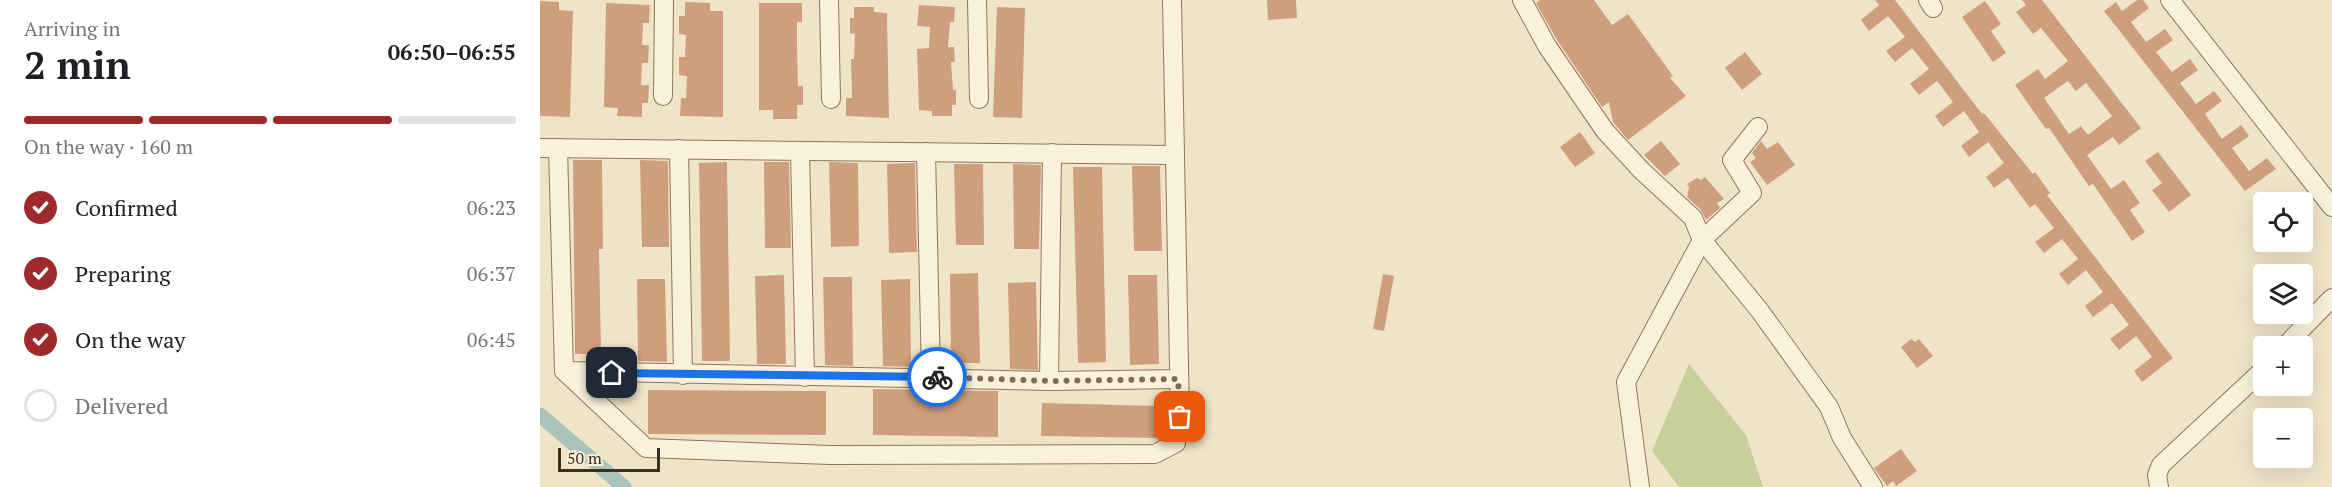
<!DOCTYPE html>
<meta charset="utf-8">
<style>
body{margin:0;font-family:"PT Serif",serif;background:#f6f6f6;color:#202124;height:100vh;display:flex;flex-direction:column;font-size:22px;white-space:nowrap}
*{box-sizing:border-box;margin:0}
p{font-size:20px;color:#757577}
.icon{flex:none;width:33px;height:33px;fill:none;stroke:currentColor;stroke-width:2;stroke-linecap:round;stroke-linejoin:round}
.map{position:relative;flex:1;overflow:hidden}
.panel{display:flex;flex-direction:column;background:#fff;width:540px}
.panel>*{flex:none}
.buttons{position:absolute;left:1713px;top:192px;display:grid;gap:12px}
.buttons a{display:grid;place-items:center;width:60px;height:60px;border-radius:6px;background:#fff;box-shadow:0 6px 24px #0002;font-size:30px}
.scale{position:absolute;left:18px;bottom:15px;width:102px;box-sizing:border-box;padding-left:6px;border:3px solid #3d2e20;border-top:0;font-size:16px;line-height:21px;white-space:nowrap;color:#3d2e20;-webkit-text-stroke:4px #f7eed8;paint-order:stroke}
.pin{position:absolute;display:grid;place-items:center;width:51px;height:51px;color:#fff;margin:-26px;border-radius:12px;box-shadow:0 3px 9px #0006}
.courier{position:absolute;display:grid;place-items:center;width:60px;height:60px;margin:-30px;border:4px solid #1a73e8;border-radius:50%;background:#fff;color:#222;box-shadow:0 2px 8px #0007}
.head em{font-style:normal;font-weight:600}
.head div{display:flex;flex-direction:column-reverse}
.head{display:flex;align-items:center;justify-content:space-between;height:102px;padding:0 24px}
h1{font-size:39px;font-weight:600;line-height:45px}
.bar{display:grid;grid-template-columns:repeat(4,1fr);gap:9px 6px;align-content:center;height:72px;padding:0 24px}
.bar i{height:8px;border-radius:4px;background:#e0e0e0}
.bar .current{background:#9e2a2b}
.bar p{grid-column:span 4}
ol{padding:0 24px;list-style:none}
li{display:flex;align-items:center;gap:18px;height:66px}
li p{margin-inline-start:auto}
li .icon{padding:6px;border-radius:50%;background:#9e2a2b;color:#fff;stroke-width:4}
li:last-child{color:#757577}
li i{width:33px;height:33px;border:3px solid #e0e0e0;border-radius:50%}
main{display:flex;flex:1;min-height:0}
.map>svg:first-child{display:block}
.green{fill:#c9cf9b}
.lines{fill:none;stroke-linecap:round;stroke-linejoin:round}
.canal{stroke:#a9c4bc;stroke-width:15}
.building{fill:#cf9f7d;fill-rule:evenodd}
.minor-casing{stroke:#8d765c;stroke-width:20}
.minor{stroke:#faf1dc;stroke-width:18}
.done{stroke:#7c6e5b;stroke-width:6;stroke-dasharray:0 10.8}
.route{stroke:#1a73e8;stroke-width:8}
</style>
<main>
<section class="panel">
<div class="head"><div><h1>2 min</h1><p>Arriving in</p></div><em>06:50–06:55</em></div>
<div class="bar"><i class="current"></i><i class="current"></i><i class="current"></i><i></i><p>On the way · 160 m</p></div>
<ol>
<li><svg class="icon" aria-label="check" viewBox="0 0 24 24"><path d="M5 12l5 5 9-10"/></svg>Confirmed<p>06:23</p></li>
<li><svg class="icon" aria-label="check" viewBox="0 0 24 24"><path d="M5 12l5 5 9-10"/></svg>Preparing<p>06:37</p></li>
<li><svg class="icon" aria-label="check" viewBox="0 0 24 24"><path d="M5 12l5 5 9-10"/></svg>On the way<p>06:45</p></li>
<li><i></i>Delivered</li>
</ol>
</section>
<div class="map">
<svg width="1792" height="487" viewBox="0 0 1792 487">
<rect width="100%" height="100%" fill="#f0e4c8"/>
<path class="green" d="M1149,364L1206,435L1223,487H1139L1112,451Z"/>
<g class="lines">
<path class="canal" d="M0,415L84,487"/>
</g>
<g class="building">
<path d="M727,0H756L757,18L728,20Z"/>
<path d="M1000,0H1054L1072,25L1088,14L1133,76L1130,78L1146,96L1088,140L1073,122L1069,102L1062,107L1017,40L996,3Z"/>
<path d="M1335,0H1355L1442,114L1444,113L1493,174L1495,172L1510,193L1507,195L1633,358L1602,382L1594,371L1612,357L1596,336L1579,350L1570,339L1589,325L1572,303L1553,317L1545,306L1563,292L1546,270L1528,285L1519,274L1538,259L1522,239L1504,253L1495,242L1514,228L1495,204L1490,208L1468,178L1454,188L1446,177L1464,163L1448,142L1429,157L1421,146L1439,132L1424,111L1403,127L1395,116L1413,102L1397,81L1379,95L1370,84L1389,69L1372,48L1355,62L1346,51L1365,37L1348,16L1329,31L1321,20L1339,5Z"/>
<path d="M1482,0H1502L1601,128L1579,145L1573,137L1547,155L1571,189L1584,180L1600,203L1590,210L1605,232L1592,241L1553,184L1549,186L1509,128L1506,129L1475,85L1498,69L1505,79L1528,61L1501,28L1493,34L1476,12L1486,5ZM1528,81L1536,91L1546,83L1572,116L1548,135L1541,126L1529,134L1504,98Z"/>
<path d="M1597,0H1603L1609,8L1591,22L1606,42L1625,29L1633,40L1616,52L1632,72L1650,59L1658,70L1640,83L1656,104L1674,91L1682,101L1665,114L1682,139L1701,125L1709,136L1692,148L1709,171L1727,158L1736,169L1705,191L1564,11L1576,2L1582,11Z"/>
<path d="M0,1L19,2V10L33,11L30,117L0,116Z"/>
<path d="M1445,1L1461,24L1451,31L1466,53L1453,62L1422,17Z"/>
<path d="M145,2L170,3V11H183V117L140,116L141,98H146L147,76L139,75V57H145L146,35L139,34V16H145Z"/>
<path d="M66,3L110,5L109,23H103L102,45H109L108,63H102L101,85H109L108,103H102V117L77,116L78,108L64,107Z"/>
<path d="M219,3H262V22H257V46L258,86H263V105H257V119H233V110H219Z"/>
<path d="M379,5L415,7L414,22H410L408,47H414L415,62H411L413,90H416V105H412V116H392V111L379,110L377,49L389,48L390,27L377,26Z"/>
<path d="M314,7H334V12L347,13L349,118L306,116V98H312L311,59H314L315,34L310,33V18H314Z"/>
<path d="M457,7L485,8L482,118L453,117Z"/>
<path d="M1205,52L1222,74L1202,90L1185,68Z"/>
<path d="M1040,132L1055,153L1035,167L1020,147Z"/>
<path d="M1121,141L1140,164L1125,176L1104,155Z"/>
<path d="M1221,141L1227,149L1238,142L1255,165L1227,185L1210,162L1216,158L1212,153Z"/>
<path d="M1618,152L1651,195L1629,212L1612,190L1622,183L1605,161Z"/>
<path d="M33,160H62L63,249H59L61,354H35Z"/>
<path d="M100,160L128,161L129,247H102Z"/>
<path d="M187,162L190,361H162L159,163Z"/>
<path d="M224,162H249L251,248H225Z"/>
<path d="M289,162L318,163L319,246L291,247Z"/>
<path d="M375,163L377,252L349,253L347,164Z"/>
<path d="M414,164H443L444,245H416Z"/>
<path d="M473,164L501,165L499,249H474Z"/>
<path d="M592,166H620L622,251H594Z"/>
<path d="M533,167H562L566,362L538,363Z"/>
<path d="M1165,177L1184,199L1177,203L1180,208L1166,220L1161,210L1147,197L1149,187L1147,184L1157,178L1161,180Z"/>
<path d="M438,273L440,363H411L410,274Z"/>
<path d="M843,274L854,276L844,331L833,329Z"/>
<path d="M244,275L246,364H217L215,276Z"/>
<path d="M588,275H617L619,364L590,365Z"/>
<path d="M283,277H312L313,366L285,365Z"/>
<path d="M97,279H125L127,362L98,361Z"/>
<path d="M370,279L371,367L343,366L341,280Z"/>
<path d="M496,282L498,370L470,369L468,283Z"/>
<path d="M1371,339L1375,342L1379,339L1393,356L1377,368L1361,347Z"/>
<path d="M333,389L458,391V437L333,435Z"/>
<path d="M108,390L286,391V435L108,434Z"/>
<path d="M502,403L619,406V438L501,436Z"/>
<path d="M1361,449L1377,471L1356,486L1353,481L1347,486L1334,468Z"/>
</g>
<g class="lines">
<defs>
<g id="minor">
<path d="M289,0L291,99"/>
<path d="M437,0L439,99"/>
<path d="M982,0L1007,46L1065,131L1102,171L1153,218L1162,240L1086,382L1100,487"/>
<path d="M1388,0L1393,8"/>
<path d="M1630,0L1792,207"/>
<path d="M123,96L124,0"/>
<path d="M1218,127L1192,160L1212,193L1162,240L1220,311L1289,407L1302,438L1333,487"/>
<path d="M0,148L635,155"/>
<path d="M18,148L24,371L106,448L290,455L615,454L636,443L640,417L632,0"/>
<path d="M139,149L143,375"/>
<path d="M260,151L265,377"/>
<path d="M386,152L391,377"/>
<path d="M1745,346L1792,298"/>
<path d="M24,371L509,381L638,379"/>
<path d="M509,381L512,153"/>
<path d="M1619,487L1617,475L1621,465L1724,369"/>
</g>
</defs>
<use href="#minor" class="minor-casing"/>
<use href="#minor" class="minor"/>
</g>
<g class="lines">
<path class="done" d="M397,377L509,381L638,379L640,417"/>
<path class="route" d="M72,373L397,377"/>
</g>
</svg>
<div class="buttons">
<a><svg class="icon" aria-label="locate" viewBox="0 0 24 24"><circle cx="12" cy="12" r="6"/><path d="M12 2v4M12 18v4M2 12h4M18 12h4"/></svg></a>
<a><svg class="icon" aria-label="layers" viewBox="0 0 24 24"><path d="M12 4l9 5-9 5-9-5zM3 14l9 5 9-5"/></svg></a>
<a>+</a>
<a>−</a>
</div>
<div class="scale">50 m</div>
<div class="pin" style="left:640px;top:417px;background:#ea580c"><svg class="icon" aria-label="bag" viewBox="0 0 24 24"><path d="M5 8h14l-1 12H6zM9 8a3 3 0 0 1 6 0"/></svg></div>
<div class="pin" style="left:72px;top:373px;background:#1f2937"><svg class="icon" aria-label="home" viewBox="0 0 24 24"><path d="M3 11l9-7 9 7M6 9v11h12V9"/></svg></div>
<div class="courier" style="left:397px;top:377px"><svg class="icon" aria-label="bike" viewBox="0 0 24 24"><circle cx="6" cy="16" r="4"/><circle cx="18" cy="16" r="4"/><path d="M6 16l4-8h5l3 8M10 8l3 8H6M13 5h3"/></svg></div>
</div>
</main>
